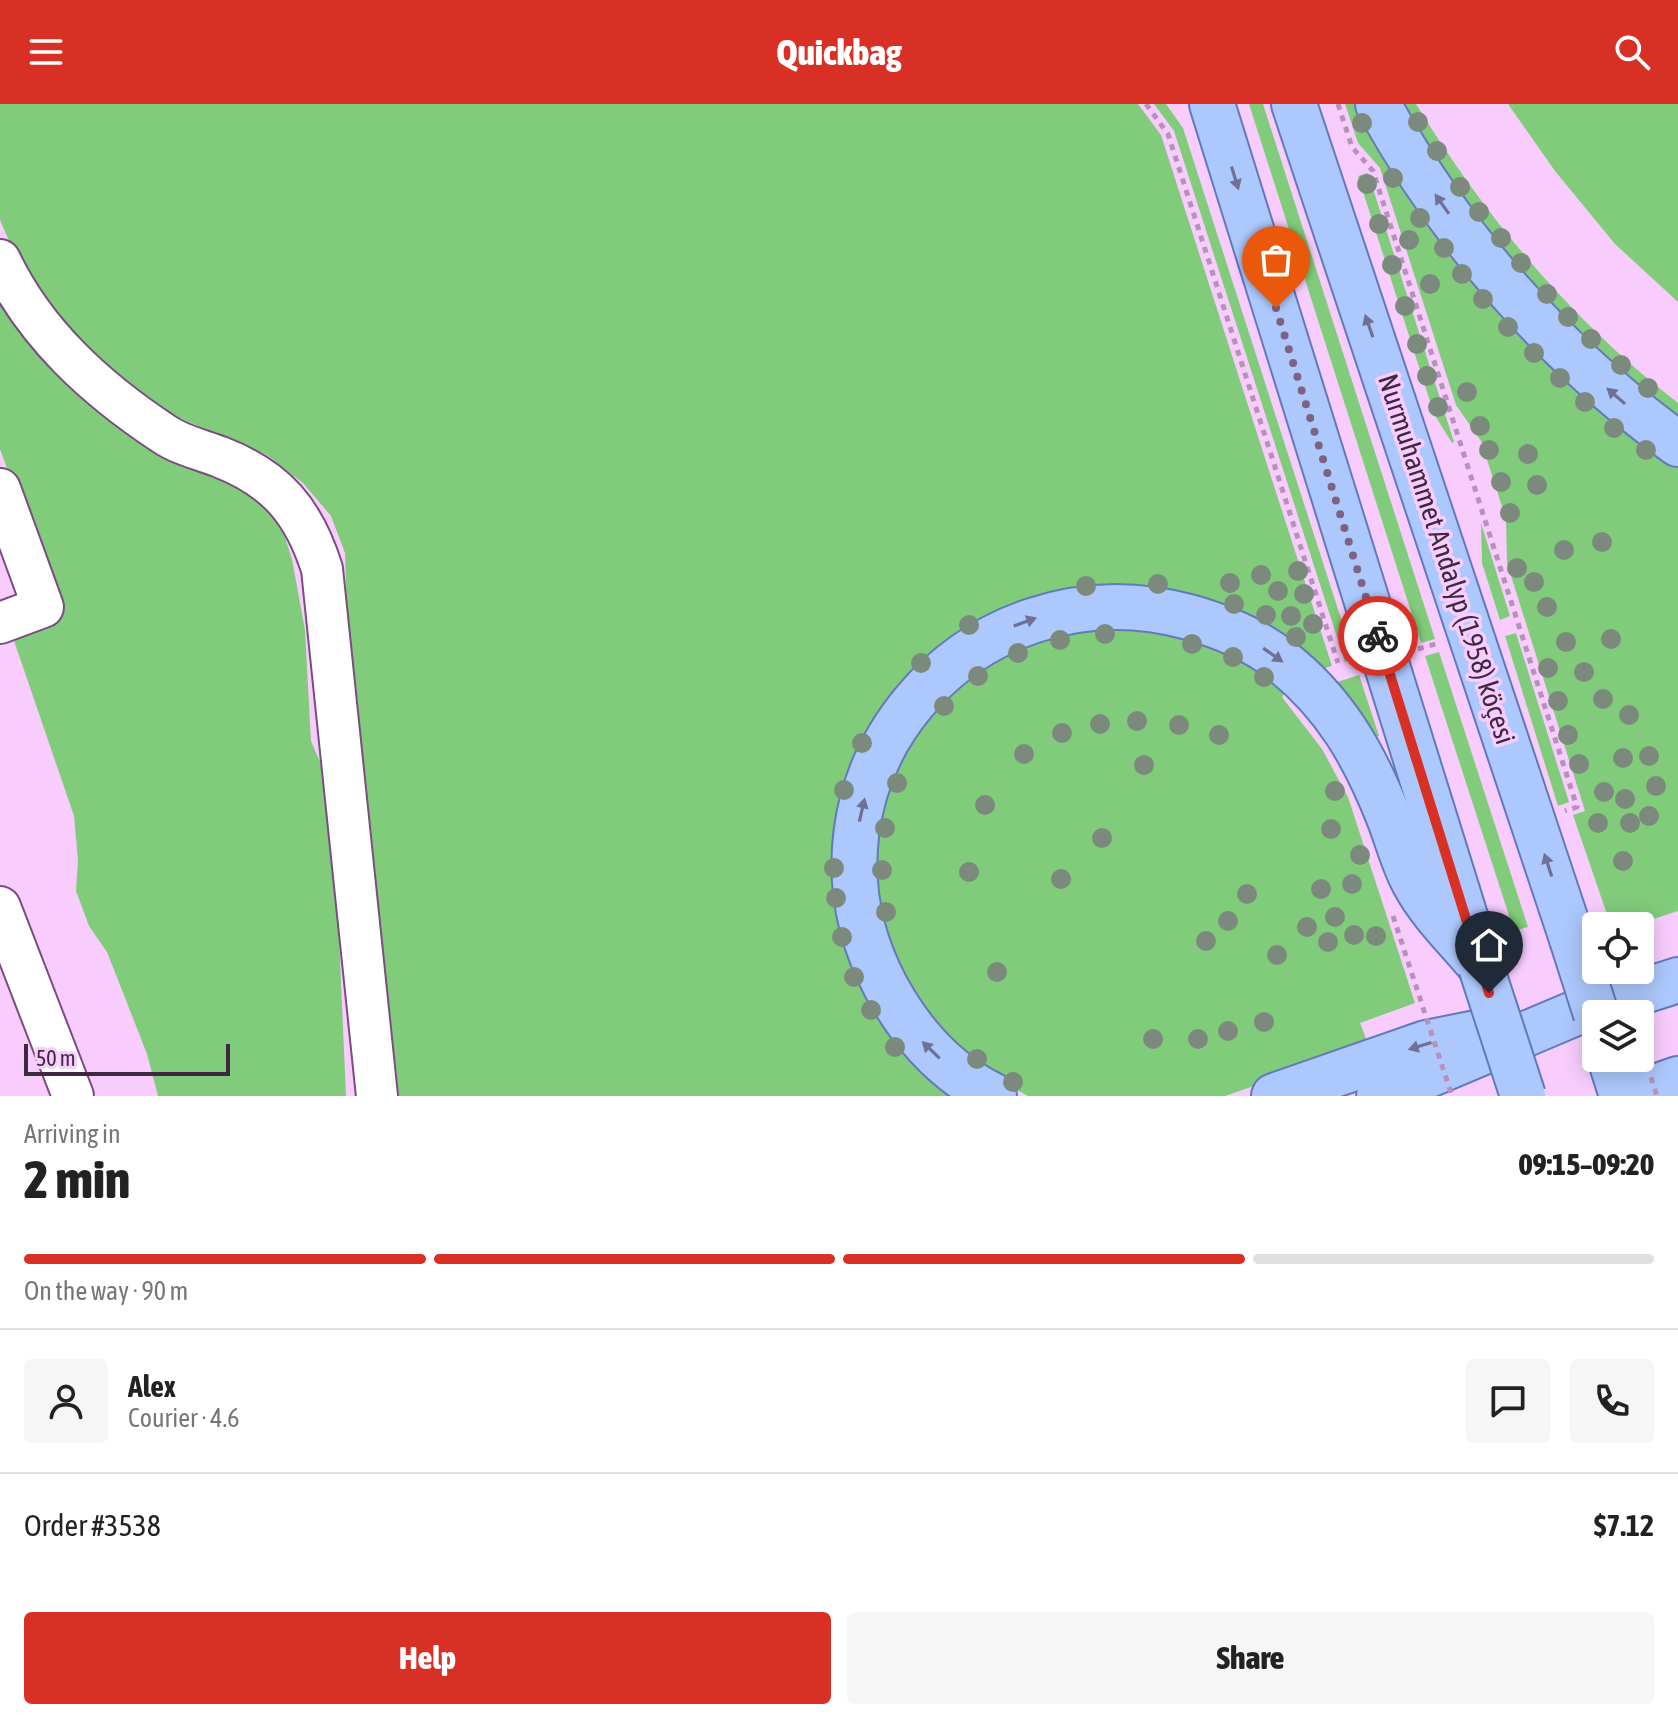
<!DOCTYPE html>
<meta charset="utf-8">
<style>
body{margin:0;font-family:"Asap Condensed",sans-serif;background:#f6f6f6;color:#222;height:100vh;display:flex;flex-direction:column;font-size:30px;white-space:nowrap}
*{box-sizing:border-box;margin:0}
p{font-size:26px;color:#767676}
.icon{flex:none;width:44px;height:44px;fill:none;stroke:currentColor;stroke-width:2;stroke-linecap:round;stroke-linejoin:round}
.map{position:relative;height:992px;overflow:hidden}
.panel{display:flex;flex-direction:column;background:#fff;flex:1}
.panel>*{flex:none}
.buttons{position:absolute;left:1582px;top:808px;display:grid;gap:16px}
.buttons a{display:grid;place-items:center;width:72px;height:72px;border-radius:8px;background:#fff;box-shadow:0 4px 20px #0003;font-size:40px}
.scale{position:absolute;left:24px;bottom:20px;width:206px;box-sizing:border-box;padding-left:8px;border:4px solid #3d2840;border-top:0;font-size:22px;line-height:28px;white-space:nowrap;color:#3d2840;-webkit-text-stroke:6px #f8cdfe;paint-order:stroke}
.pin{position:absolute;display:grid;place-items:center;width:68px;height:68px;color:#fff;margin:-82px -34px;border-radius:50% 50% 50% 0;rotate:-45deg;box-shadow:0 0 8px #0007}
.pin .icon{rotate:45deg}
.courier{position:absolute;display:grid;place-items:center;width:80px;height:80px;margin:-40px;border:6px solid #d93025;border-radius:50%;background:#fff;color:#222;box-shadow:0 2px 10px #0007}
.summary em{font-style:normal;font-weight:800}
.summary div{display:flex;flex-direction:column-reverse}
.summary{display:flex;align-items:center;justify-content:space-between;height:136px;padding:0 24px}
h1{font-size:52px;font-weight:800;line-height:60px}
.bar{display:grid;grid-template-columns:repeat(4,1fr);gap:12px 8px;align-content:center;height:96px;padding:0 24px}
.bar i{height:10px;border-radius:6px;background:#e0e0e0}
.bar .active{background:#d93025}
.bar p{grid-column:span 4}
.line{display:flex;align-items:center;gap:20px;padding:0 24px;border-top:2px solid #e0e0e0}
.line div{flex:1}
.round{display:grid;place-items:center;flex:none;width:84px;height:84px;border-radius:8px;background:#f6f6f6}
.action{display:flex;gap:16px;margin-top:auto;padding:16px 24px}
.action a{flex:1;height:92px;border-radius:8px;background:#d93025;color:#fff;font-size:32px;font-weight:800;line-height:92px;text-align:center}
.action a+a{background:#f6f6f6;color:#222}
header{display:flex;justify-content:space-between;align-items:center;height:104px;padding:0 24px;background:#d93025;color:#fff;font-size:36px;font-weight:800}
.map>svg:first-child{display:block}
.green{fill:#81cc7b}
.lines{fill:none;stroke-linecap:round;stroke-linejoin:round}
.minor-casing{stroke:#7b4b82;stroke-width:44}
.major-casing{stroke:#6279ba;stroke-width:48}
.path{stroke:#b692bb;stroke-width:5;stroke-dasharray:6 6;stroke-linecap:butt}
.minor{stroke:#fff;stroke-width:40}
.major{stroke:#adc8fd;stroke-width:44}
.major-bridge-casing{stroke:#6279ba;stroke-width:48;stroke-linecap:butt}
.path-bridge{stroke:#b692bb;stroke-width:5;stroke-dasharray:6 6;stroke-linecap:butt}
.major-bridge{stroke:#adc8fd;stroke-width:44}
.tree{fill:#7c8a7d}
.oneway{fill:#6f7095}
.done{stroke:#7e6282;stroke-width:8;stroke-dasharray:0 14.4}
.route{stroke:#d93025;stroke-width:10}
.labels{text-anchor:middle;stroke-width:7;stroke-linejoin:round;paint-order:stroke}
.street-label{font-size:28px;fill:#3d2840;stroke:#f8cdfe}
</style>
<header><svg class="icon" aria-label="menu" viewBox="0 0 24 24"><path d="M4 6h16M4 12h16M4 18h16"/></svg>Quickbag<svg class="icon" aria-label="search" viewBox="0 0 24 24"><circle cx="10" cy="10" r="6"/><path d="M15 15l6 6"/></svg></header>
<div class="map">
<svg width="1678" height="992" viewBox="0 0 1678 992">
<rect width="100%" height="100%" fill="#f8cdfe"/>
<g class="green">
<path d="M0,0H1138L1161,31L1332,562L1322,565L1232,509L938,547L841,811L857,869L870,895L955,992H399L347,510L345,449L331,412L303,379L267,351L144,299L107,273L24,172L0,116Z"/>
<path d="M1154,0H1166L1183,24L1354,555L1345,558L1174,27Z"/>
<path d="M1249,0H1263L1435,535L1421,539Z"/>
<path d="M1345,0H1358L1665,355L1678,363V807L1632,822H1611L1573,711L1585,707L1507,459L1506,415L1481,337L1456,301L1380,64L1358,39Z"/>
<path d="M1400,0H1416C1486,114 1572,217 1678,299V316C1600,256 1524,183 1467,103C1443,70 1422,34 1400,0Z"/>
<path d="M1508,0H1678V198L1615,140L1555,67Z"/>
<path d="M1368,69L1454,338L1452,339L1434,310L1358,72Z"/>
<path d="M0,188L264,396L280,418L292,455L305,526L311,637L327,674L336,764L346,992H158L147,950L107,848L89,822L76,787L78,757L74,712L12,531L61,513L0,345Z"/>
<path d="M1481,419L1510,512L1500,516L1482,459Z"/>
<path d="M1121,522L1217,540L1288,584L1282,593L1322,645L1348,693L1415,899L1360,919L1369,942L1225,992H1028L981,967L913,897L879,805L877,743L887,684L920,621L966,574L1038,535Z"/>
<path d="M1516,529L1569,698L1558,702L1505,532Z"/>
<path d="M1439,548L1528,823L1514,827L1425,552Z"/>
<path d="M1359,571L1379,632L1374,634L1334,579Z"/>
</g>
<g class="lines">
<defs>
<g id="minor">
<path d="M0,156C35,230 96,285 164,330C180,341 202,346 220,353C277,375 304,408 322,465L377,992"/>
<path d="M0,385L43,503L0,519"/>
<path d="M0,803L73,992"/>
</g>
<g id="major">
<path d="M1212,0L1473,838"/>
<path d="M1294,0L1572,835"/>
<path d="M1378,0C1452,134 1554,250 1678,340"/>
<path d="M1610,954L1622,992"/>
<path d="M994,992C946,969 911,929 886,883C777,677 968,453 1189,513C1221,522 1252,534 1279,555C1335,598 1365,652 1390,716C1398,737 1404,761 1415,780C1431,810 1460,837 1481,863"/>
<path d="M1274,992L1426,939L1486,927"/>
<path d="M1379,992L1578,908L1678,876"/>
<path d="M1629,992L1678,975"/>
</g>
</defs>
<use href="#minor" class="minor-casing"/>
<use href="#major" class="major-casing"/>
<g class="path">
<path d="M1146,0L1168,30L1338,559"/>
<path d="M1338,0L1352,43L1373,67L1577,703L1565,707"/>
<path d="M1418,545L1439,539"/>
</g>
<use href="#minor" class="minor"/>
<use href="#major" class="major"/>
<defs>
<g id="major-bridge">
<path d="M1572,835L1596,910"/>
<path d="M1481,863L1523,992"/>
</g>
</defs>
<use href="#major-bridge" class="major-bridge-casing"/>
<g class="path-bridge">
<path d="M1393,812L1452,992"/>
<path d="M1640,939L1657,992"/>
</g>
<use href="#major-bridge" class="major-bridge"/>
</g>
<g class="tree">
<circle cx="1418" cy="18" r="10"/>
<circle cx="1362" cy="19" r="10"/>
<circle cx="1437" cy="47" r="10"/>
<circle cx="1393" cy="74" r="10"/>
<circle cx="1367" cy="80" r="10"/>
<circle cx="1460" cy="83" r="10"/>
<circle cx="1479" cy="108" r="10"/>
<circle cx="1420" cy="114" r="10"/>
<circle cx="1379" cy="120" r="10"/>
<circle cx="1501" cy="134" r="10"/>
<circle cx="1409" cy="136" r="10"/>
<circle cx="1444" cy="144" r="10"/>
<circle cx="1521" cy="159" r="10"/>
<circle cx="1392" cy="161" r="10"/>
<circle cx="1462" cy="170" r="10"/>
<circle cx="1430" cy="180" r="10"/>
<circle cx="1547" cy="190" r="10"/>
<circle cx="1483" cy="195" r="10"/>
<circle cx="1405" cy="202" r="10"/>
<circle cx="1568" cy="213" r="10"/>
<circle cx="1508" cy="223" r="10"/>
<circle cx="1591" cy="235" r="10"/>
<circle cx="1417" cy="240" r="10"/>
<circle cx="1534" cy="249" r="10"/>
<circle cx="1621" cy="261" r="10"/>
<circle cx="1427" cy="272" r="10"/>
<circle cx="1560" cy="274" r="10"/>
<circle cx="1648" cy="284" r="10"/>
<circle cx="1467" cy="288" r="10"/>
<circle cx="1585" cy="298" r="10"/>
<circle cx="1438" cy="303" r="10"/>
<circle cx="1480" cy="322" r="10"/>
<circle cx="1614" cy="324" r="10"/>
<circle cx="1489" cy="346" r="10"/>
<circle cx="1646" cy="346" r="10"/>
<circle cx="1528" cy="350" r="10"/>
<circle cx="1501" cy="378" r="10"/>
<circle cx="1537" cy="381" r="10"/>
<circle cx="1510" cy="409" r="10"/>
<circle cx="1602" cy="438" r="10"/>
<circle cx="1564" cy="446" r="10"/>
<circle cx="1517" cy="464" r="10"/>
<circle cx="1298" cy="467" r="10"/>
<circle cx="1261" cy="471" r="10"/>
<circle cx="1534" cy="478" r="10"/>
<circle cx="1230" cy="479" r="10"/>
<circle cx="1158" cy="480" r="10"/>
<circle cx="1086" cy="482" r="10"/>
<circle cx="1278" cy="487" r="10"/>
<circle cx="1304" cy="490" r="10"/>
<circle cx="1234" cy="500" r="10"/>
<circle cx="1547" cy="503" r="10"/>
<circle cx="1266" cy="511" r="10"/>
<circle cx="1291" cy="512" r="10"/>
<circle cx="1313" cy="520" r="10"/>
<circle cx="969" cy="521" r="10"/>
<circle cx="1105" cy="530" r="10"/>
<circle cx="1296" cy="533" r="10"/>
<circle cx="1611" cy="535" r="10"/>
<circle cx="1060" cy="536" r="10"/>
<circle cx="1566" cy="538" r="10"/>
<circle cx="1192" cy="540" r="10"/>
<circle cx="1018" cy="549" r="10"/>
<circle cx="1233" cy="553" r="10"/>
<circle cx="921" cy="559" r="10"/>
<circle cx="1548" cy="564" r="10"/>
<circle cx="1584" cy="568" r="10"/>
<circle cx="978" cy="572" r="10"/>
<circle cx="1264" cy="573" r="10"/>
<circle cx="1603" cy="595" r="10"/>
<circle cx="1558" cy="597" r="10"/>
<circle cx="944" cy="602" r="10"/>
<circle cx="1629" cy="611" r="10"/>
<circle cx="1137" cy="617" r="10"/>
<circle cx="1100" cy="620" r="10"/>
<circle cx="1179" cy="621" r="10"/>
<circle cx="1062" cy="629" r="10"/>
<circle cx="1219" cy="631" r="10"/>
<circle cx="1568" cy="631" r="10"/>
<circle cx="862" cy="639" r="10"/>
<circle cx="1024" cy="650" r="10"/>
<circle cx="1649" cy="652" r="10"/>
<circle cx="1623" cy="654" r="10"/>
<circle cx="1579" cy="660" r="10"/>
<circle cx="1144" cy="661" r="10"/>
<circle cx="897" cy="679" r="10"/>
<circle cx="1656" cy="682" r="10"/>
<circle cx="844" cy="686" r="10"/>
<circle cx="1335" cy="687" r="10"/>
<circle cx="1604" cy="688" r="10"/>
<circle cx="1625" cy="695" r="10"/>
<circle cx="985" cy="701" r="10"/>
<circle cx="1649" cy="712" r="10"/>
<circle cx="1598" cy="719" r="10"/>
<circle cx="1630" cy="719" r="10"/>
<circle cx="885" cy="724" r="10"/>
<circle cx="1331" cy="725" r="10"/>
<circle cx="1102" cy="734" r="10"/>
<circle cx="1360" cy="751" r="10"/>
<circle cx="1623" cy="757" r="10"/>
<circle cx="834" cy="764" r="10"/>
<circle cx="882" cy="766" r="10"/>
<circle cx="969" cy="768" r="10"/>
<circle cx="1061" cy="775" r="10"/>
<circle cx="1352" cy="780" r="10"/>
<circle cx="1321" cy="785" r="10"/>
<circle cx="1247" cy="790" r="10"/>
<circle cx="836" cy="794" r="10"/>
<circle cx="886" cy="808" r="10"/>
<circle cx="1335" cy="813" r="10"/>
<circle cx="1228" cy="817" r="10"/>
<circle cx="1307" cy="823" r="10"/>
<circle cx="1354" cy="831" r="10"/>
<circle cx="1376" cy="832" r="10"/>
<circle cx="842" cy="833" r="10"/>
<circle cx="1206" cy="837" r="10"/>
<circle cx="1328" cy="838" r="10"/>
<circle cx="1277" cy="851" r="10"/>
<circle cx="997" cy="868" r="10"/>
<circle cx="854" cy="873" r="10"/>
<circle cx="871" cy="906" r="10"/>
<circle cx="1264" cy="918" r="10"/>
<circle cx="1228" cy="927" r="10"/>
<circle cx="1153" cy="935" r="10"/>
<circle cx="1198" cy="935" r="10"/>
<circle cx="895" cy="943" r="10"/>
<circle cx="977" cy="955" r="10"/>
<circle cx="1013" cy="978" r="10"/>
</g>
<defs><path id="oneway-solid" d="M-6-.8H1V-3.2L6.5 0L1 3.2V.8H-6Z" transform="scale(2)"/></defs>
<g class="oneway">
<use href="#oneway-solid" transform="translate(1235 74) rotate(73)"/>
<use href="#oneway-solid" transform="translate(1442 100) rotate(-125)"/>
<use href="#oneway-solid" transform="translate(1369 222) rotate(-109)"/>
<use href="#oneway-solid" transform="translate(1616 292) rotate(-139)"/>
<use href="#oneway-solid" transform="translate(1025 518) rotate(-20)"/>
<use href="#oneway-solid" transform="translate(1273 551) rotate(35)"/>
<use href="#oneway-solid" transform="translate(862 706) rotate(-77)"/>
<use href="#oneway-solid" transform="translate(1548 761) rotate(-108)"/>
<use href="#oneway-solid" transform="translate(1420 942) rotate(163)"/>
<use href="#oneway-solid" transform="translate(931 946) rotate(-136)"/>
</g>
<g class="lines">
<path class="done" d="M1276,204L1378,532"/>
<path class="route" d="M1378,532L1489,889"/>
</g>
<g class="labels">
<g class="street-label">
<text transform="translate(1447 455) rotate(72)" y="10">Nurmuhammet Andalyp (1958) köçesi</text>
</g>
</g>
</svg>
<div class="buttons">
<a><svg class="icon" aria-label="locate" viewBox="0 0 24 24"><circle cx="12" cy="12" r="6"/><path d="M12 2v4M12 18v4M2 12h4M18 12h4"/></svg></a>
<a><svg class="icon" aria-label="layers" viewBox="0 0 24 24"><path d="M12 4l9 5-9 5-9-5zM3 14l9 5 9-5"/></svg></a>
</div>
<div class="scale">50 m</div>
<div class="pin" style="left:1276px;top:204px;background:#ea580c"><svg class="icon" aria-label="bag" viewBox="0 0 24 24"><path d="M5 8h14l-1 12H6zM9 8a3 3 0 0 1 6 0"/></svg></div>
<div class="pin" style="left:1489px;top:889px;background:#1f2937"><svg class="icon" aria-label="home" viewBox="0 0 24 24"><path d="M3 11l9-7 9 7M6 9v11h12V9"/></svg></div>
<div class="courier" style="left:1378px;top:532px"><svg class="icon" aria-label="bike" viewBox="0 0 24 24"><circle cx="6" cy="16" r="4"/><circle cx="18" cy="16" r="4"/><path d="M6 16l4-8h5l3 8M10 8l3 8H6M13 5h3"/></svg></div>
</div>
<section class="panel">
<div class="summary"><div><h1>2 min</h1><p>Arriving in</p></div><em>09:15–09:20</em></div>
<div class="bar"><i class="active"></i><i class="active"></i><i class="active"></i><i></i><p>On the way · 90 m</p></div>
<div class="line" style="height:144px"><a class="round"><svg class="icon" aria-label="person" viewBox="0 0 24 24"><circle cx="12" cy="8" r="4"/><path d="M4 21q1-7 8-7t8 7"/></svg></a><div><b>Alex</b><p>Courier · 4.6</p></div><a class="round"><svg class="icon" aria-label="chat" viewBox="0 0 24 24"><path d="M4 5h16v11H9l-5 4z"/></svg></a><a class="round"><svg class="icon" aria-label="phone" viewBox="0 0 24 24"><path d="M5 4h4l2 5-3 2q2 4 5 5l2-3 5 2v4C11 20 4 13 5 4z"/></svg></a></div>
<div class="line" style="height:104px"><div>Order #3538</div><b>$7.12</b></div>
<div class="action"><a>Help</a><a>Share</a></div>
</section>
